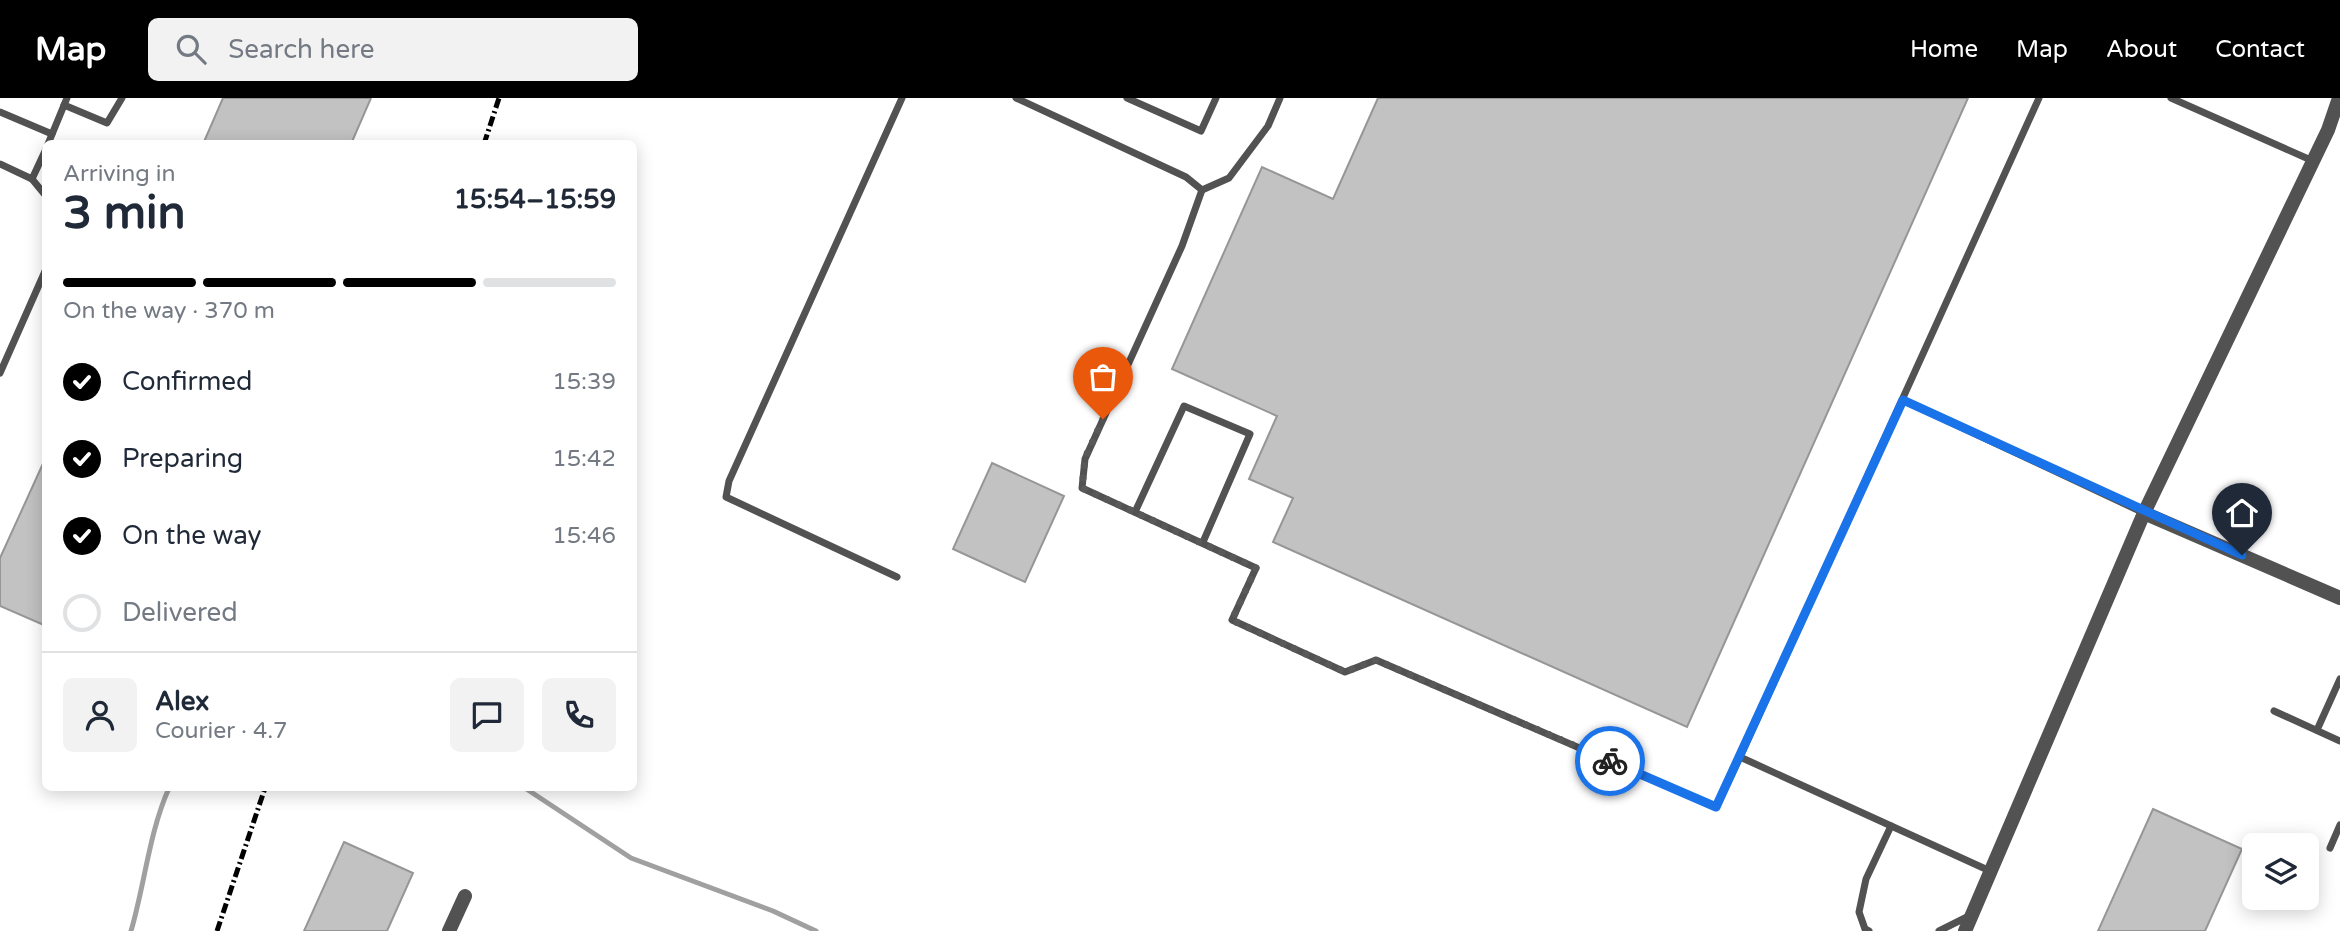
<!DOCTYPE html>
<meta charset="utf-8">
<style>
body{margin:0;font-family:"Varela Round",sans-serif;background:#f2f2f3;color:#1f2937;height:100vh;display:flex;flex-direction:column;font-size:26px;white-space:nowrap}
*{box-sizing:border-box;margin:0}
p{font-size:23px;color:#747a83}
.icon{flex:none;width:38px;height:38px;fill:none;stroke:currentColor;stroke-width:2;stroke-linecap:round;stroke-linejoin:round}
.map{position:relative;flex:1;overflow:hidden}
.side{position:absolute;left:42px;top:42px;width:595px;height:651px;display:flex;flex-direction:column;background:#fff;border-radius:10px;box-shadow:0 4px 18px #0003}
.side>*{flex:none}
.controls{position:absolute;left:2242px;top:735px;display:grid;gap:14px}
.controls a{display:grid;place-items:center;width:77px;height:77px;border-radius:10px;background:#fff;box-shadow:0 4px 18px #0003;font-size:35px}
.pin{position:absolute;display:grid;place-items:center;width:60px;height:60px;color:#fff;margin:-72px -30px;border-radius:50% 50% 50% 0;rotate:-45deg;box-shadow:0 0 7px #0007}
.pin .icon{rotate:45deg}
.courier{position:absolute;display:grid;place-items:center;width:70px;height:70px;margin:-35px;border:5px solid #1a73e8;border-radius:50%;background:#fff;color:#222;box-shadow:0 2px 9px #0007}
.headline em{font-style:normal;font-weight:800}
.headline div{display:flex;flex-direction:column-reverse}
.headline{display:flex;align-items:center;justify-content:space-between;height:119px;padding:0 21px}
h1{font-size:46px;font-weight:800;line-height:52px}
.bar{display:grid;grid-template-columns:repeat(4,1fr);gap:10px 7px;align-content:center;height:84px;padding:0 21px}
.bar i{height:9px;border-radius:5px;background:#e0e1e3}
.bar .selected{background:#000}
.bar p{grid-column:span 4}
.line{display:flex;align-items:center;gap:18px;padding:0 21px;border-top:2px solid #e0e1e3}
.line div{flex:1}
.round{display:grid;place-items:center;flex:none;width:74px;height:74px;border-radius:10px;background:#f2f2f3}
ol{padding:0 21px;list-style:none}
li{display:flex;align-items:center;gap:21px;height:77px}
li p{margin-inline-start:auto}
li .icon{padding:7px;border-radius:50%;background:#000;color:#fff;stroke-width:4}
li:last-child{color:#747a83}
li i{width:38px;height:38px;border:4px solid #e0e1e3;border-radius:50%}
header{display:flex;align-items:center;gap:42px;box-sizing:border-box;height:98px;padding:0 35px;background:#000;color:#fff}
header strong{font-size:33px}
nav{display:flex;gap:38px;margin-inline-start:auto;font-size:24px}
.search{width:490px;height:63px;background:#f2f2f3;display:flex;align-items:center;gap:18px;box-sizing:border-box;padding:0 24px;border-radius:10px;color:#747a83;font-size:26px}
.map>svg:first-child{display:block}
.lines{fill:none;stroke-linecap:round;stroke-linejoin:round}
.stream{stroke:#a0a0a0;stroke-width:5}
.building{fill:#c2c2c2;stroke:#969696;stroke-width:2}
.lane{stroke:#525252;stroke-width:7}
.street{stroke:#525252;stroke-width:14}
.rail{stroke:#000;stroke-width:5;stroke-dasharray:10 3.5 2 3.5;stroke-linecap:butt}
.done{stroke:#595959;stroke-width:7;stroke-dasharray:0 12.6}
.route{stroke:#1a73e8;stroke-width:9}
</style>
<header>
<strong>Map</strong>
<div class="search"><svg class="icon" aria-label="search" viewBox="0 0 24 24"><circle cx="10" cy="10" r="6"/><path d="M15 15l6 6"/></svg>Search here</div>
<nav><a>Home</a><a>Map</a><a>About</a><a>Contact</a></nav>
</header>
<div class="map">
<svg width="2340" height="833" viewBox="0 0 2340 833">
<rect width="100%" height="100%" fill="#fff"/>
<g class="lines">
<g class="stream">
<path d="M525,690L631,760L773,813L816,833"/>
<path d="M131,833C145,785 149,735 169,690"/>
</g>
</g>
<g class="building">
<path d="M223,0H371L351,46H203Z"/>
<path d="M1378,0H1968L1687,629L1273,444L1293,400L1249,381L1277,318L1172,271L1262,69L1333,101Z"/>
<path d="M46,359V528L0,508V460Z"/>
<path d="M992,365L1064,398L1025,484L953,451Z"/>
<path d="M2153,711L2242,751L2205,833H2098Z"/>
<path d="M344,744L413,775L387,833H304Z"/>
</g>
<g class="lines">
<g class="lane">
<path d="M1016,0L1186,79L1202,92L1182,148L1085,361L1082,390L1256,470L1232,522L1345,574L1376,562L1716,709L1740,659"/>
<path d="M1127,0L1201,33L1216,0"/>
<path d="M2171,0L2313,63"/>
<path d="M64,7L107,25L122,0"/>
<path d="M0,14L52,36"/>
<path d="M48,46L67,0"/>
<path d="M0,66L32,81L46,51"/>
<path d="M32,81L46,98"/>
<path d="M1202,92L1229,80L1268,28L1280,0"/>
<path d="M0,275L46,171"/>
<path d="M1903,302L2144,415"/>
<path d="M1135,414L1184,308L1250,336L1203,444"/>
<path d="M897,479L726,399L729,383L902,0"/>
<path d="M2274,613L2340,643"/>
<path d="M2317,632L2340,581"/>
<path d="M2330,750L2340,727"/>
<path d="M1990,773L1740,659L2039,0"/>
<path d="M1869,833L1865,831L1859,814L1866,781L1891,728"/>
<path d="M1939,833L1969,818"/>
</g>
<g class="street">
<path d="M2144,415L2340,500"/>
<path d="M449,833L465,798"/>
<path d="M1965,833L2144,415L2328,32L2339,0"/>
</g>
<g class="rail">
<path d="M484,46L499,0"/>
<path d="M217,833L265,690"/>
</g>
</g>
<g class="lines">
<path class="done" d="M1103,321L1085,360L1082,390L1256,470L1232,522L1345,574L1376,562L1610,663"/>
<path class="route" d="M1610,663L1716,709L1903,302L2242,457"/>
</g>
</svg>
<div class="controls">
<a><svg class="icon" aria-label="layers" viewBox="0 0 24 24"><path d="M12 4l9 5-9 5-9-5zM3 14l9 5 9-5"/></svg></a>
</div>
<div class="pin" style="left:1103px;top:321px;background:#ea580c"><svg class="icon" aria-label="bag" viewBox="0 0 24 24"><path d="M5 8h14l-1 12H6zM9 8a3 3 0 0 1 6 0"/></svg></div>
<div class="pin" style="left:2242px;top:457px;background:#1f2937"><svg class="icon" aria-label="home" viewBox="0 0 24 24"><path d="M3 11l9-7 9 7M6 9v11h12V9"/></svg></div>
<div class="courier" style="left:1610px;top:663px"><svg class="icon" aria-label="bike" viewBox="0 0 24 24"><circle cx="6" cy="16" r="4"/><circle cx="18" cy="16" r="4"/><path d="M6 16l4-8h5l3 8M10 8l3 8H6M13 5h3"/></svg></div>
<section class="side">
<div class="headline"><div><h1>3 min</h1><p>Arriving in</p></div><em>15:54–15:59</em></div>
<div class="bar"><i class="selected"></i><i class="selected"></i><i class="selected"></i><i></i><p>On the way · 370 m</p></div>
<ol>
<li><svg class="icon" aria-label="check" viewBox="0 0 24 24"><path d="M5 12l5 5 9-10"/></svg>Confirmed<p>15:39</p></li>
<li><svg class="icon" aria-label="check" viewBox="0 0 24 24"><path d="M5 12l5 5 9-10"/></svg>Preparing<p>15:42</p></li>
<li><svg class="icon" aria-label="check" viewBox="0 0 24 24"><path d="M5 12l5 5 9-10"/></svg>On the way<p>15:46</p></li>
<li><i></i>Delivered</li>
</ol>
<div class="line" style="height:126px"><a class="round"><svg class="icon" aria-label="person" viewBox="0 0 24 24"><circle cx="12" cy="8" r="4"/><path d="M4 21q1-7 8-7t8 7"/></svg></a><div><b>Alex</b><p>Courier · 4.7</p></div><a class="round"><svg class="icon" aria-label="chat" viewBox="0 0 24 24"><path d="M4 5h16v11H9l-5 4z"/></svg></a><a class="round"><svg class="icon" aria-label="phone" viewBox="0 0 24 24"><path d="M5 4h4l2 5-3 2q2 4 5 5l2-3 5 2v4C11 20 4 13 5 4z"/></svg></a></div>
</section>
</div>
